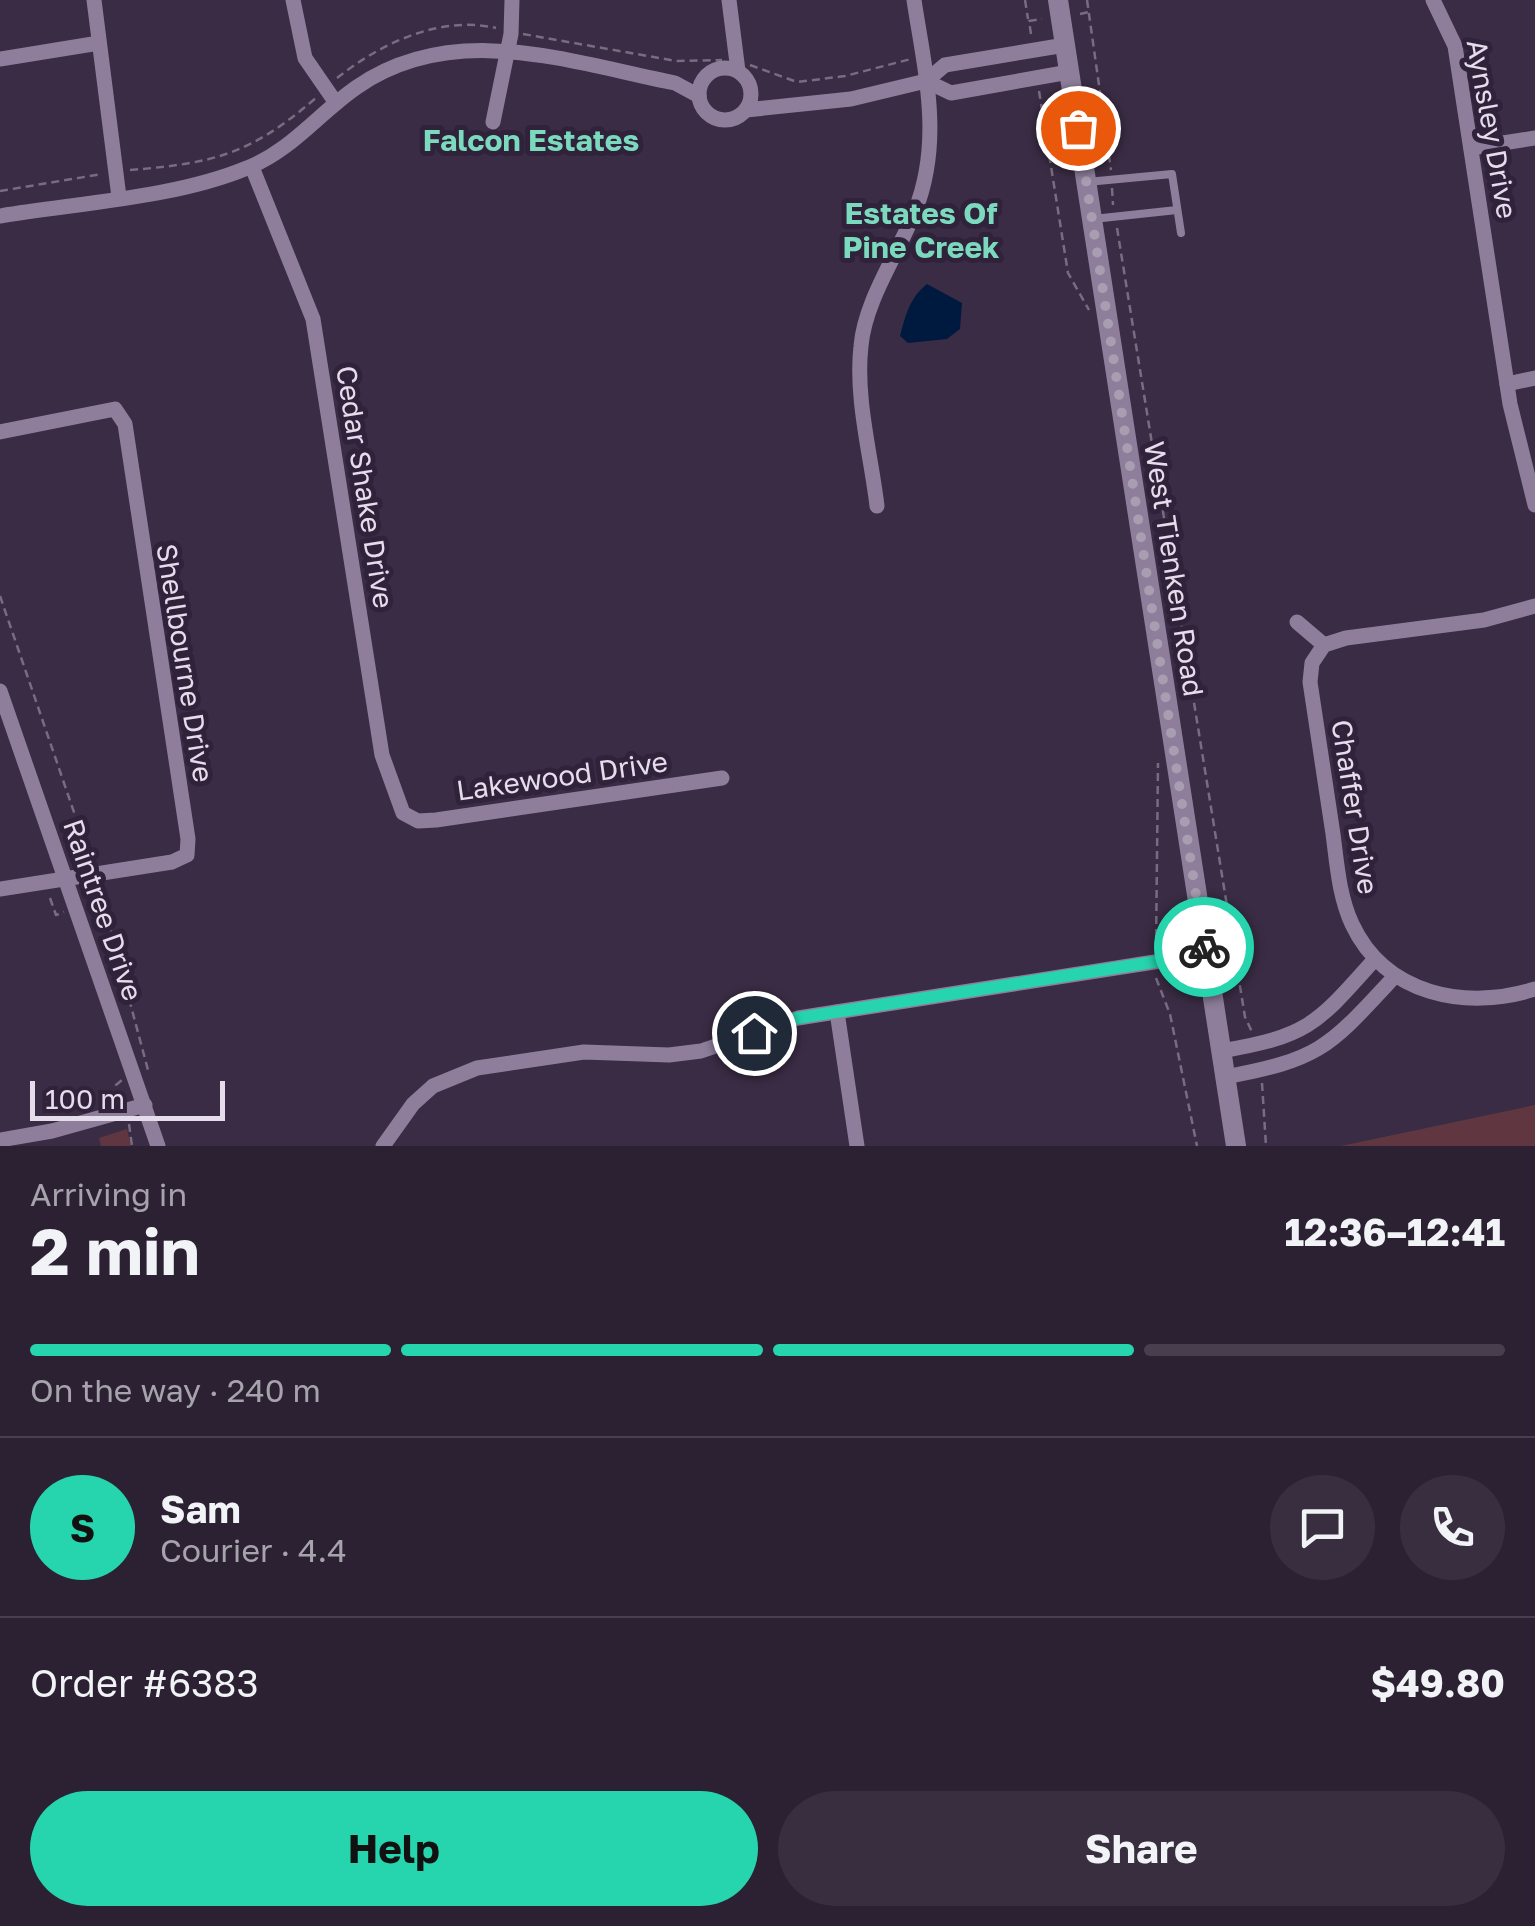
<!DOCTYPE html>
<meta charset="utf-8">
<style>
body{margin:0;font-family:"Golos Text",sans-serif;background:#382e3f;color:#f1f3f6;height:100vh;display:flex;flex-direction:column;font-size:38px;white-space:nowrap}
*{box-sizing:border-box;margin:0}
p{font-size:32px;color:#a6a3ac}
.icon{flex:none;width:55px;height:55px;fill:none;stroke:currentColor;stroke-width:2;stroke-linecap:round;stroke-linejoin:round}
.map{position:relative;height:1146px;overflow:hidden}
.details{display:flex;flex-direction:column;background:#2c2133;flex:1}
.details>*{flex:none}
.scale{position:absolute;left:30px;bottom:25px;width:195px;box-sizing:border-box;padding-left:10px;border:5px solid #e5dcec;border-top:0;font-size:28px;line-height:35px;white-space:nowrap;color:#e5dcec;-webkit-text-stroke:8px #30223a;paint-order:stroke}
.pin{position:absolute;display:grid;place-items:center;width:85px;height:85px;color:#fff;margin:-42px;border:5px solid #fff;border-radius:50%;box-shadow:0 2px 10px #0007}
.courier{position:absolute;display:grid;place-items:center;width:100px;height:100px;margin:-50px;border:8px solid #26d5ae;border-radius:50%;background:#fff;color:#222;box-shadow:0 2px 12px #0007}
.overview em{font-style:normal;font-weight:700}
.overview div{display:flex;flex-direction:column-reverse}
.overview{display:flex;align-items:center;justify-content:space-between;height:170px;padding:0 30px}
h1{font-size:65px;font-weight:700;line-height:75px}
.bar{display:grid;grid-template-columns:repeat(4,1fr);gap:15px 10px;align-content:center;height:120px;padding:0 30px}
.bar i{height:12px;border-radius:8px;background:#483e4e}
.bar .selected{background:#26d5ae}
.bar p{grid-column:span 4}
.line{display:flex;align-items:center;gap:25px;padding:0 30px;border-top:2px solid #483e4e}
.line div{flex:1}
.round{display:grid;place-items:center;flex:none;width:105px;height:105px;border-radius:52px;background:#382e3f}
.cta{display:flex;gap:20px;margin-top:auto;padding:20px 30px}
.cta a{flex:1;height:115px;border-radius:60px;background:#26d5ae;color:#111;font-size:40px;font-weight:700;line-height:115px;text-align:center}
.cta a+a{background:#382e3f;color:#f1f3f6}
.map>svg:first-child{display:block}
.green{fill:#603740}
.water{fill:#001a3f}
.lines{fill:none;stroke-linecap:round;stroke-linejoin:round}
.path{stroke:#786c81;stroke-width:2.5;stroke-dasharray:8 5;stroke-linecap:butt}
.lane{stroke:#8e7e9b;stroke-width:8}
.street{stroke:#8e7e9b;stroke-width:15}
.secondary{stroke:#8e7e9b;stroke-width:20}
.done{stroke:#a99eb1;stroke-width:10;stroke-dasharray:0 18}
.route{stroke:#26d5ae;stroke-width:12}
.labels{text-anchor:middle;stroke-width:10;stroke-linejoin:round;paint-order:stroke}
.street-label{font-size:28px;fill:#e5dcec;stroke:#30223a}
.neighbourhood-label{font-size:30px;font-weight:bold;fill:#7bdabe;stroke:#30223a}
</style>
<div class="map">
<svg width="1535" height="1146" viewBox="0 0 1535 1146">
<rect width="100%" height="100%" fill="#3a2c44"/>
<g class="green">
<path d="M1535,1105V1146H1341Z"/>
<path d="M127,1129L131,1146H101L99,1138Z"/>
</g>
<path class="water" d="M927,284L962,303L960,329L947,339L908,343L900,336C905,316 910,297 927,284Z"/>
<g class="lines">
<g class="path">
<path d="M1025,0L1028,19"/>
<path d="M1087,0L1111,170"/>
<path d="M1080,14L1089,12"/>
<path d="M523,34L676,61L722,60"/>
<path d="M1031,34L1029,21L1042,19"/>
<path d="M750,65L797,82L845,76L911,59"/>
<path d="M337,78C380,44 439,15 496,28"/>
<path d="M1039,91L1068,273L1089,310"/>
<path d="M130,170C216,163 251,154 317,97"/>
<path d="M1112,188L1113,205"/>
<path d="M0,191L102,174"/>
<path d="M1117,228L1245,1017L1252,1032"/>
<path d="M0,596L90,859"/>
<path d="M99,886L148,1070"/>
<path d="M50,898L56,915L64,912"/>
<path d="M1156,950L1158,763"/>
<path d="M1156,978L1170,1014L1197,1146"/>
<path d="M1262,1083L1266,1146"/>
<path d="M120,1098L116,1085L122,1080"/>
<path d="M129,1124L132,1146"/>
</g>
<g class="lane">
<path d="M1087,182L1172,174L1181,233"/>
<path d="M1093,219L1177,210"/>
</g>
<g class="street">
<path d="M94,0L119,197"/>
<path d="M293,0L305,58L336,103"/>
<path d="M729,0L738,71"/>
<path d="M1433,0L1455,46L1510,404L1535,505"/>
<path d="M0,59L99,43"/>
<circle cx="725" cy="94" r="26"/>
<path d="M926,81L951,93L1069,72"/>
<path d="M746,110L851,99L926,81L945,65L1065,45"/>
<path d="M493,122L511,34L512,0"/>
<path d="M1471,148L1535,138"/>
<path d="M252,167L313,319L382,755L403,813L418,821L436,820L722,778"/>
<path d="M0,216C78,203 175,198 247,168C291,151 319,113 357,87C454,20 569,62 675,83L699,96"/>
<path d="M1507,384L1535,378"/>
<path d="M0,432L115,409L125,424L188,839L187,855L172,862L0,889"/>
<path d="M877,506C871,455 855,398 861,346C865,300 898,254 915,211C943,141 925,72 914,0"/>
<path d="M1535,606L1484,620L1346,638L1324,645L1312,663L1310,682C1318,733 1325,783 1333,834C1337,864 1339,896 1352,924C1385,995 1466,1011 1535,989"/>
<path d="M1297,622L1324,645"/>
<path d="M0,691L158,1146"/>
<path d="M837,1012L857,1146"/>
<path d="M1221,1051C1309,1036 1317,1024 1375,959"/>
<path d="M1225,1077C1322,1059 1329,1047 1395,976"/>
<path d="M0,1140L52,1131L145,1105"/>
<path d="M383,1146L413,1104L433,1086L477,1068L584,1052L669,1055L701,1051L798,1018L1205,954"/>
</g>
<path class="secondary" d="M1058,0L1236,1146"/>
</g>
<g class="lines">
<path class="done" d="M1078,128L1204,947"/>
<path class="route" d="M754,1033L798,1018L1204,954V947"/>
</g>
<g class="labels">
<g class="street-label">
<text transform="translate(1492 129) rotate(80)" y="10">Aynsley Drive</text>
<text transform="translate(365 487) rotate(81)" y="10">Cedar Shake Drive</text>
<text transform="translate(1174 569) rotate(81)" y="10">West Tienken Road</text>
<text transform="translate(185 663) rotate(81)" y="10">Shellbourne Drive</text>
<text transform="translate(562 776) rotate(-8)" y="10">Lakewood Drive</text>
<text transform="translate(1355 807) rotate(81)" y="10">Chaffer Drive</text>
<text transform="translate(103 910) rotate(71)" y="10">Raintree Drive</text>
</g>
<g class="neighbourhood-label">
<text x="531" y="151">Falcon Estates</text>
<text x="921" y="224">Estates Of<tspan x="921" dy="34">Pine Creek</tspan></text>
</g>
</g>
</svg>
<div class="scale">100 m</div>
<div class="pin" style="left:1078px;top:128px;background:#ea580c"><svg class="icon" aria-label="bag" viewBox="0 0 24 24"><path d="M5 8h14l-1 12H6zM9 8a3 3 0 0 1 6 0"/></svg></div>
<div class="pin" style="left:754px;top:1033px;background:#1f2937"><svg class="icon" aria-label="home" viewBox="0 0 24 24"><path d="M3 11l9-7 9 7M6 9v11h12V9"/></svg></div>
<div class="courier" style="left:1204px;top:947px"><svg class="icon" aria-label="bike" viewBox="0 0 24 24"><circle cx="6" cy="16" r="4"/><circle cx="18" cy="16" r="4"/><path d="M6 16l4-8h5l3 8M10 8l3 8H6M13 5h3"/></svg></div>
</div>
<section class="details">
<div class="overview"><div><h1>2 min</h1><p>Arriving in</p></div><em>12:36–12:41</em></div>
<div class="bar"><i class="selected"></i><i class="selected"></i><i class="selected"></i><i></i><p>On the way · 240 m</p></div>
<div class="line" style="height:180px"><b class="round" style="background:#26d5ae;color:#111">S</b><div><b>Sam</b><p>Courier · 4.4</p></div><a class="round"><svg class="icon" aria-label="chat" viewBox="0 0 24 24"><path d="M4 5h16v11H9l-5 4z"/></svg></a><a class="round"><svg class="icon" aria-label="phone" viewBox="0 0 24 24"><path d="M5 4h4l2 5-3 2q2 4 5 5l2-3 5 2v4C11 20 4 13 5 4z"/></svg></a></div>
<div class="line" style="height:130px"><div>Order #6383</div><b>$49.80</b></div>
<div class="cta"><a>Help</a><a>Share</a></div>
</section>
